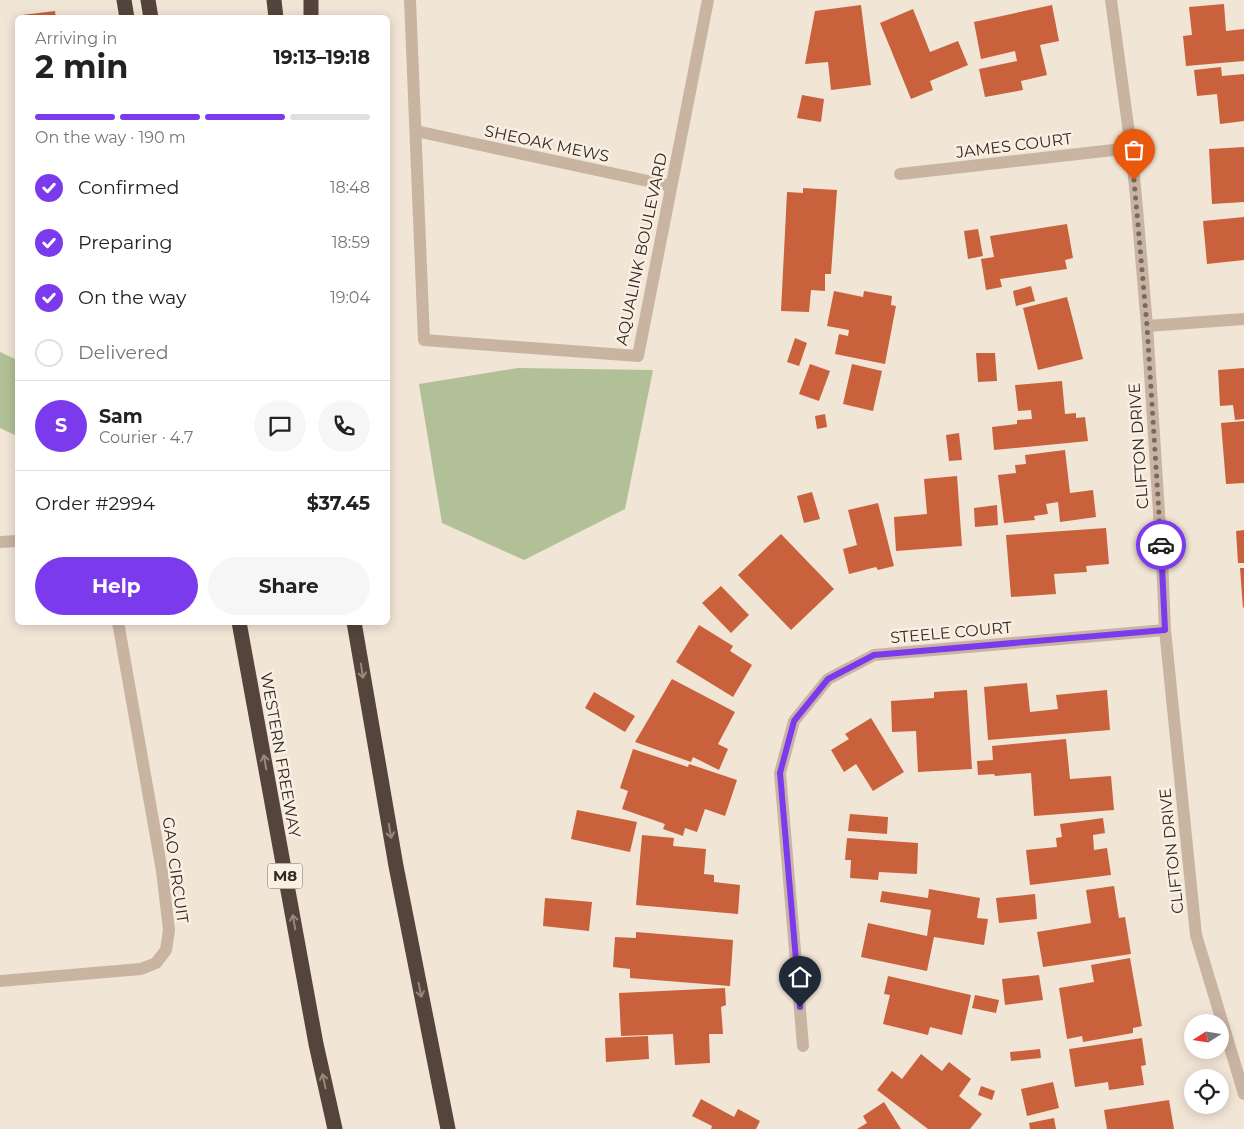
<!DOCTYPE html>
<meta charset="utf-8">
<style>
body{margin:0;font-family:Montserrat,sans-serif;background:#f6f6f6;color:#222;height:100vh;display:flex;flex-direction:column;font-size:19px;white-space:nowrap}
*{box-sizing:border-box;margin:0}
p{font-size:16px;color:#767676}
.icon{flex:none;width:28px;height:28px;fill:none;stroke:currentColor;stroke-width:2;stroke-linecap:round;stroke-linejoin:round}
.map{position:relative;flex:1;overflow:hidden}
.panel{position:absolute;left:15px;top:15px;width:375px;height:610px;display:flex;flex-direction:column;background:#fff;border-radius:8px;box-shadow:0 2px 12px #0003}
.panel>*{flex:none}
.needle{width:32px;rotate:258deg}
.tools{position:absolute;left:1184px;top:1014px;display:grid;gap:10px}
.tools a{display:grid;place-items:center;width:45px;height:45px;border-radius:50%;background:#fff;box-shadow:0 2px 12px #0003;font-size:25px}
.pin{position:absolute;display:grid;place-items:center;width:42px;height:42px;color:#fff;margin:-51px -21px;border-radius:50% 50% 50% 0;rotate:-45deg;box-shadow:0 0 5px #0007}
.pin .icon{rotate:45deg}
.courier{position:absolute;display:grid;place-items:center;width:50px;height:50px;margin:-25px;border:4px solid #7c3aed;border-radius:50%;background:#fff;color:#222;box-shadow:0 1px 6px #0007}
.overview em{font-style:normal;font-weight:700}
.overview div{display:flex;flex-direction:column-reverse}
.overview{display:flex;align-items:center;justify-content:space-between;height:85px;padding:0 20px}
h1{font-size:32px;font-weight:700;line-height:38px}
.bar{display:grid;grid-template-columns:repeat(4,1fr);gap:8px 5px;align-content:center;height:60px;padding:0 20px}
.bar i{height:6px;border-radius:4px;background:#e0e0e0}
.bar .on{background:#7c3aed}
.bar p{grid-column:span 4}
.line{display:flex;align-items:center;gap:12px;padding:0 20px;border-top:1px solid #e0e0e0}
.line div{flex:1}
.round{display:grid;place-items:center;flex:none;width:52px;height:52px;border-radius:26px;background:#f6f6f6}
ol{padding:0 20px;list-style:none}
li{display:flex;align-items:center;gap:15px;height:55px}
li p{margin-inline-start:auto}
li .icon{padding:5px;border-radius:50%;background:#7c3aed;color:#fff;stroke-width:4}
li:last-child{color:#767676}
li i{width:28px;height:28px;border:2px solid #e0e0e0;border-radius:50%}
.action{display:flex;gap:10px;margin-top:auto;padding:10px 20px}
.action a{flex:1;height:58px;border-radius:30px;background:#7c3aed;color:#fff;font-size:20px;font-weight:700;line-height:58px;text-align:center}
.action a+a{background:#f6f6f6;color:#222}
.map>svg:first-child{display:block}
.green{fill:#b1c096}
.building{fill:#c9613c}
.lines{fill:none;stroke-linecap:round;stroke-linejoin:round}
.minor{stroke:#c9b4a2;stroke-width:12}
.motorway{stroke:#55443b;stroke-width:15}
.oneway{stroke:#97887e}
.done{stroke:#766b63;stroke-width:5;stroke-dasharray:0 9}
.route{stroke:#7c3aed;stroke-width:6}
.labels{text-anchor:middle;stroke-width:5;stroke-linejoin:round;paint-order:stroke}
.shield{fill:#f9efe2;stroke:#6e645e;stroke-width:1}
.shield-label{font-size:15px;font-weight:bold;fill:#332925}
.street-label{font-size:16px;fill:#332925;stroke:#f9efe2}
</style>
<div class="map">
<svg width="1244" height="1129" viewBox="0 0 1244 1129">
<rect width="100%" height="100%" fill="#f1e5d6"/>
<g class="green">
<path d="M0,352L17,360V436L0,428Z"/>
<path d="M518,368L653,370L625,509L524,560L442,523L419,384Z"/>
</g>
<g class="building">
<path d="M1224,4L1226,31L1244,29V61L1186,66L1183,36L1192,35L1189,7Z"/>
<path d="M861,5L871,85L831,90L828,62L805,64L815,11Z"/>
<path d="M1052,5L1059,41L1040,45L1047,75L1021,81L1023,90L985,97L979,69L1017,61L1015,51L981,59L974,22Z"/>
<path d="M913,9L930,52L958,41L968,65L930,81L933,90L911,99L880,23Z"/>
<path d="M55,11L56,18H23L22,15Z"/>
<path d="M1221,67L1222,76L1244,74V121L1220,124L1217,94L1197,96L1194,70Z"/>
<path d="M802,95L824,99L821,122L797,118Z"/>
<path d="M1244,147V202L1212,204L1209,149Z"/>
<path d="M803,188L837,190L831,274H825V291L811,290L809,312L781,311L787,192L803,193Z"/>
<path d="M1244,217V260L1207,264L1203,221Z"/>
<path d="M1067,224L1073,258L1065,260L1067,269L1000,279L1002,287L986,290L981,259L994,257L990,236Z"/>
<path d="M978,229L983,256L968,259L964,231Z"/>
<path d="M1031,286L1035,301L1016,306L1013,291Z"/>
<path d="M834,291L863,297L864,291L892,296L891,305L896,306L885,364L835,354L839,334L848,336L849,330L827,326Z"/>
<path d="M1067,297L1083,359L1038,370L1023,308Z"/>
<path d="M795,338L807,343L799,366L787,362Z"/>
<path d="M976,353H995L997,381L978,382Z"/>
<path d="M810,364L830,371L819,401L799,394Z"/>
<path d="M852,364L882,371L873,411L843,404Z"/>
<path d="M1244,368V419L1235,420L1233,405L1220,406L1218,370Z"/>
<path d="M1062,381L1065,414L1076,413V418L1085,417L1088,441L994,450L992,427L1017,424V420L1032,419L1031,410L1018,411L1015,385Z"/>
<path d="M825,414L827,427L817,429L815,416Z"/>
<path d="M1244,421V483L1226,484L1221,423Z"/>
<path d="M959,433L962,460L949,461L946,435Z"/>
<path d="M1065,450L1070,493L1093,490L1096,517L1060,522L1058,502L1046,504L1048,514L1034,516L1035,520L1004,523L998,475L1016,473L1015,465L1026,464L1025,455Z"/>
<path d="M957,476L962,546L896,551L894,517L927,514L924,479Z"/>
<path d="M812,492L820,519L804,523L797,496Z"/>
<path d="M878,503L894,566L878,570L876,567L849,574L843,549L857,545L848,510Z"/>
<path d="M997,505L998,525L975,527L974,508Z"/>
<path d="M1106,528L1109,564L1086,566L1087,572L1054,574L1056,594L1011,597L1006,535Z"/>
<path d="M1244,530V563H1238L1236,531Z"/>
<path d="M781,534L834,589L791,630L738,575Z"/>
<path d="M1240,568H1244V607L1243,608Z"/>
<path d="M721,586L749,615L731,633L702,603Z"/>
<path d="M699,625L733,646L730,651L752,665L733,697L676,662Z"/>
<path d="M672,679L735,712L718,744L728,749L719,770L693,757L691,762L635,742Z"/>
<path d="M1027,683L1030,712L1058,709L1056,695L1107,690L1110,730L988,740L984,687Z"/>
<path d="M967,690L972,769L918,772L916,731L892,732L891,701L934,698V692Z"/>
<path d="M594,692L635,716L625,732L585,708Z"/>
<path d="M871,718L904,772L873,791L856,764L844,772L831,750L849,739L845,734Z"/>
<path d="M1066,739L1070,779L1111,776L1114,810L1034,816L1031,773L995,776L994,774L978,775L977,761L993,760L992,746Z"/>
<path d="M633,749L688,767L689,764L737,780L725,816L705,809L697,832L685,828L683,836L663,829L665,824L622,809L628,791L620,788Z"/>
<path d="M577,810L637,822L630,852L571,839Z"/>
<path d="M850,814L888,817L887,834L848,831Z"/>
<path d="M1103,818L1105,833L1093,835L1094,850L1107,848L1111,875L1030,885L1026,850L1057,847L1056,838L1062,837L1060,824Z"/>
<path d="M642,835L674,838L673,846L706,849L704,874L714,875V882L740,885L738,914L636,905Z"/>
<path d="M847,838L918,843L917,874L879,872L878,880L850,878L851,860H845Z"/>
<path d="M1114,886L1119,918L1125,917L1131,954L1043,967L1037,932L1091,923L1086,890Z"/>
<path d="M929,889L980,898L977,918L988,919L984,945L934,937L927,971L861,957L868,923L927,936L931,910L880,902L882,891L928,898Z"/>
<path d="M1035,894L1037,919L999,923L996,898Z"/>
<path d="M545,898L592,902L589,931L543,926Z"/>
<path d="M636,932L733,940L730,986L630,978V969L613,967L615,937L636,938Z"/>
<path d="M1130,958L1142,1026L1133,1028V1033L1083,1042L1082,1036L1067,1039L1059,988L1094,982L1091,965Z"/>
<path d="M1039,975L1043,1000L1005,1005L1002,979Z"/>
<path d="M888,976L971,995L962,1035L930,1027L928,1035L883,1024L890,995L884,994Z"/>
<path d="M725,988L726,1005L721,1007L723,1034H709L710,1063L675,1065L673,1034L621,1036L619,993Z"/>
<path d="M975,995L999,1000L996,1013L972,1008Z"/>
<path d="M648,1036L649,1059L606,1062L605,1038Z"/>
<path d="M1142,1038L1146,1065L1141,1066L1144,1085L1109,1090L1108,1082L1075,1087L1069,1049Z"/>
<path d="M1040,1049L1041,1058L1011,1061L1010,1052Z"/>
<path d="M921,1054L942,1071L949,1062L971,1079L959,1096L982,1114L970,1129H928L877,1090L892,1071L902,1079Z"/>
<path d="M1053,1082L1059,1108L1027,1116L1021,1089Z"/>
<path d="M981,1086L995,1091L992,1100L978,1095Z"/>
<path d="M701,1099L734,1117L738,1109L760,1121L756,1129H711L712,1126L692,1116Z"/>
<path d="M1169,1100L1174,1129H1107L1104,1110Z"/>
<path d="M884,1102L901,1129H857L867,1123L863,1116Z"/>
<path d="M1054,1118L1056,1129H1030L1029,1123Z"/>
</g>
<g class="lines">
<g class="minor">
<path d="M410,0L424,340L638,356L708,0"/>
<path d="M1111,0L1131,148L1136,197L1147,326L1162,559L1165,630L1196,935L1244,1094"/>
<path d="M416,131L671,186"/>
<path d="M900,174L1131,148"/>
<path d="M1147,326L1244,319"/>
<path d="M0,542L18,541"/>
<path d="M0,981L141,969L156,963L166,950L169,930L162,871L118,622"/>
<path d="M803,1046L780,773L794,721L828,679L874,655L1165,630"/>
</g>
<g class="motorway">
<path d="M124,0L127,18"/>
<path d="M148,0L151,18"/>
<path d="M274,0L276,18"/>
<path d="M311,0V18"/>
<path d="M239,622L316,1044L335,1129"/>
<path d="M354,622L396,866L448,1129"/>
</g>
</g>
<defs><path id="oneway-shaft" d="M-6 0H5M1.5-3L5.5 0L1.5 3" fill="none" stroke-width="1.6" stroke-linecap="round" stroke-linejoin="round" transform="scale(1.25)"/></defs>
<g class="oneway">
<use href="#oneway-shaft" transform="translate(362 671) rotate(81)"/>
<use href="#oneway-shaft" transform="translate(265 762) rotate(-100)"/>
<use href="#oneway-shaft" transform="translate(390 831) rotate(80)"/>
<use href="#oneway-shaft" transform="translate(294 922) rotate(-100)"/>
<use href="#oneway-shaft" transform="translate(420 990) rotate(79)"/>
<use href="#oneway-shaft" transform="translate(324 1081) rotate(-102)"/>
</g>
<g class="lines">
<path class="done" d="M1134,180L1147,326L1161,545"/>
<path class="route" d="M800,1007L780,773L794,721L828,679L874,655L1165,630L1161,545"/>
</g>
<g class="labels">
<rect class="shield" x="267.5" y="863.5" width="35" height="25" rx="4"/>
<g class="shield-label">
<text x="285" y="881">M8</text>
</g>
<g class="street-label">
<text transform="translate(547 143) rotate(12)" y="6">SHEOAK MEWS</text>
<text transform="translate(1014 145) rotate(-7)" y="6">JAMES COURT</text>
<text transform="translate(641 249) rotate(-78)" y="6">AQUALINK BOULEVARD</text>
<text transform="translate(1138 446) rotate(-94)" y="6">CLIFTON DRIVE</text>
<text transform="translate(951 632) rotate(-5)" y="6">STEELE COURT</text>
<text transform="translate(281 755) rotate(80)" y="6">WESTERN FREEWAY</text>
<text transform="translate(1171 851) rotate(-96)" y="6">CLIFTON DRIVE</text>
<text transform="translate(176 870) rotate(82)" y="6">GAO CIRCUIT</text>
</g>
</g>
</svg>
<div class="tools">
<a><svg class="needle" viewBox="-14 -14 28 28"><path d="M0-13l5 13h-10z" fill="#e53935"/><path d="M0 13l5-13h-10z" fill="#767676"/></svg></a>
<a><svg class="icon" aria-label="locate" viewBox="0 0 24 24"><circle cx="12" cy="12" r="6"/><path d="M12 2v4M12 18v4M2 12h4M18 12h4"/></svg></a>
</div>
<div class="pin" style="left:1134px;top:180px;background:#ea580c"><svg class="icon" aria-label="bag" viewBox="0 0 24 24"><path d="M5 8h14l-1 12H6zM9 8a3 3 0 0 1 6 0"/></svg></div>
<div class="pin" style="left:800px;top:1007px;background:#1f2937"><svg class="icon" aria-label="home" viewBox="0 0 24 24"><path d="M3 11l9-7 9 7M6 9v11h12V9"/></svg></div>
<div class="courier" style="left:1161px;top:545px"><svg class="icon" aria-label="car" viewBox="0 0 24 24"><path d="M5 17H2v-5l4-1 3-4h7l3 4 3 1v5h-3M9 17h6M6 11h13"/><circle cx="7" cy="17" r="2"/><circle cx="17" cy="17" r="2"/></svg></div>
<section class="panel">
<div class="overview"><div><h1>2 min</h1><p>Arriving in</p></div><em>19:13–19:18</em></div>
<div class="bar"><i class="on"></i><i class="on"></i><i class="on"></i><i></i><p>On the way · 190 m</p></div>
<ol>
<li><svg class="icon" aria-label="check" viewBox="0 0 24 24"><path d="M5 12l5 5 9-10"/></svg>Confirmed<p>18:48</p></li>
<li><svg class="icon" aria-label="check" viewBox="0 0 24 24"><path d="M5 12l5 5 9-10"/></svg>Preparing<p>18:59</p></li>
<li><svg class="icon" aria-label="check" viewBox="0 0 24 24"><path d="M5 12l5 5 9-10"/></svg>On the way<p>19:04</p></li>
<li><i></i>Delivered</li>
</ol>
<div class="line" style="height:90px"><b class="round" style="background:#7c3aed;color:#fff">S</b><div><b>Sam</b><p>Courier · 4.7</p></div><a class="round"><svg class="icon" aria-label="chat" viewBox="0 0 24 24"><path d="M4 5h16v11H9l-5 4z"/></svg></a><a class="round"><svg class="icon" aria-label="phone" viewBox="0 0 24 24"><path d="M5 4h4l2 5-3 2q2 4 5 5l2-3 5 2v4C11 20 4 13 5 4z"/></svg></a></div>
<div class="line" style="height:65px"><div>Order #2994</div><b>$37.45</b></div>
<div class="action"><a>Help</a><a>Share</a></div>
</section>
</div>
